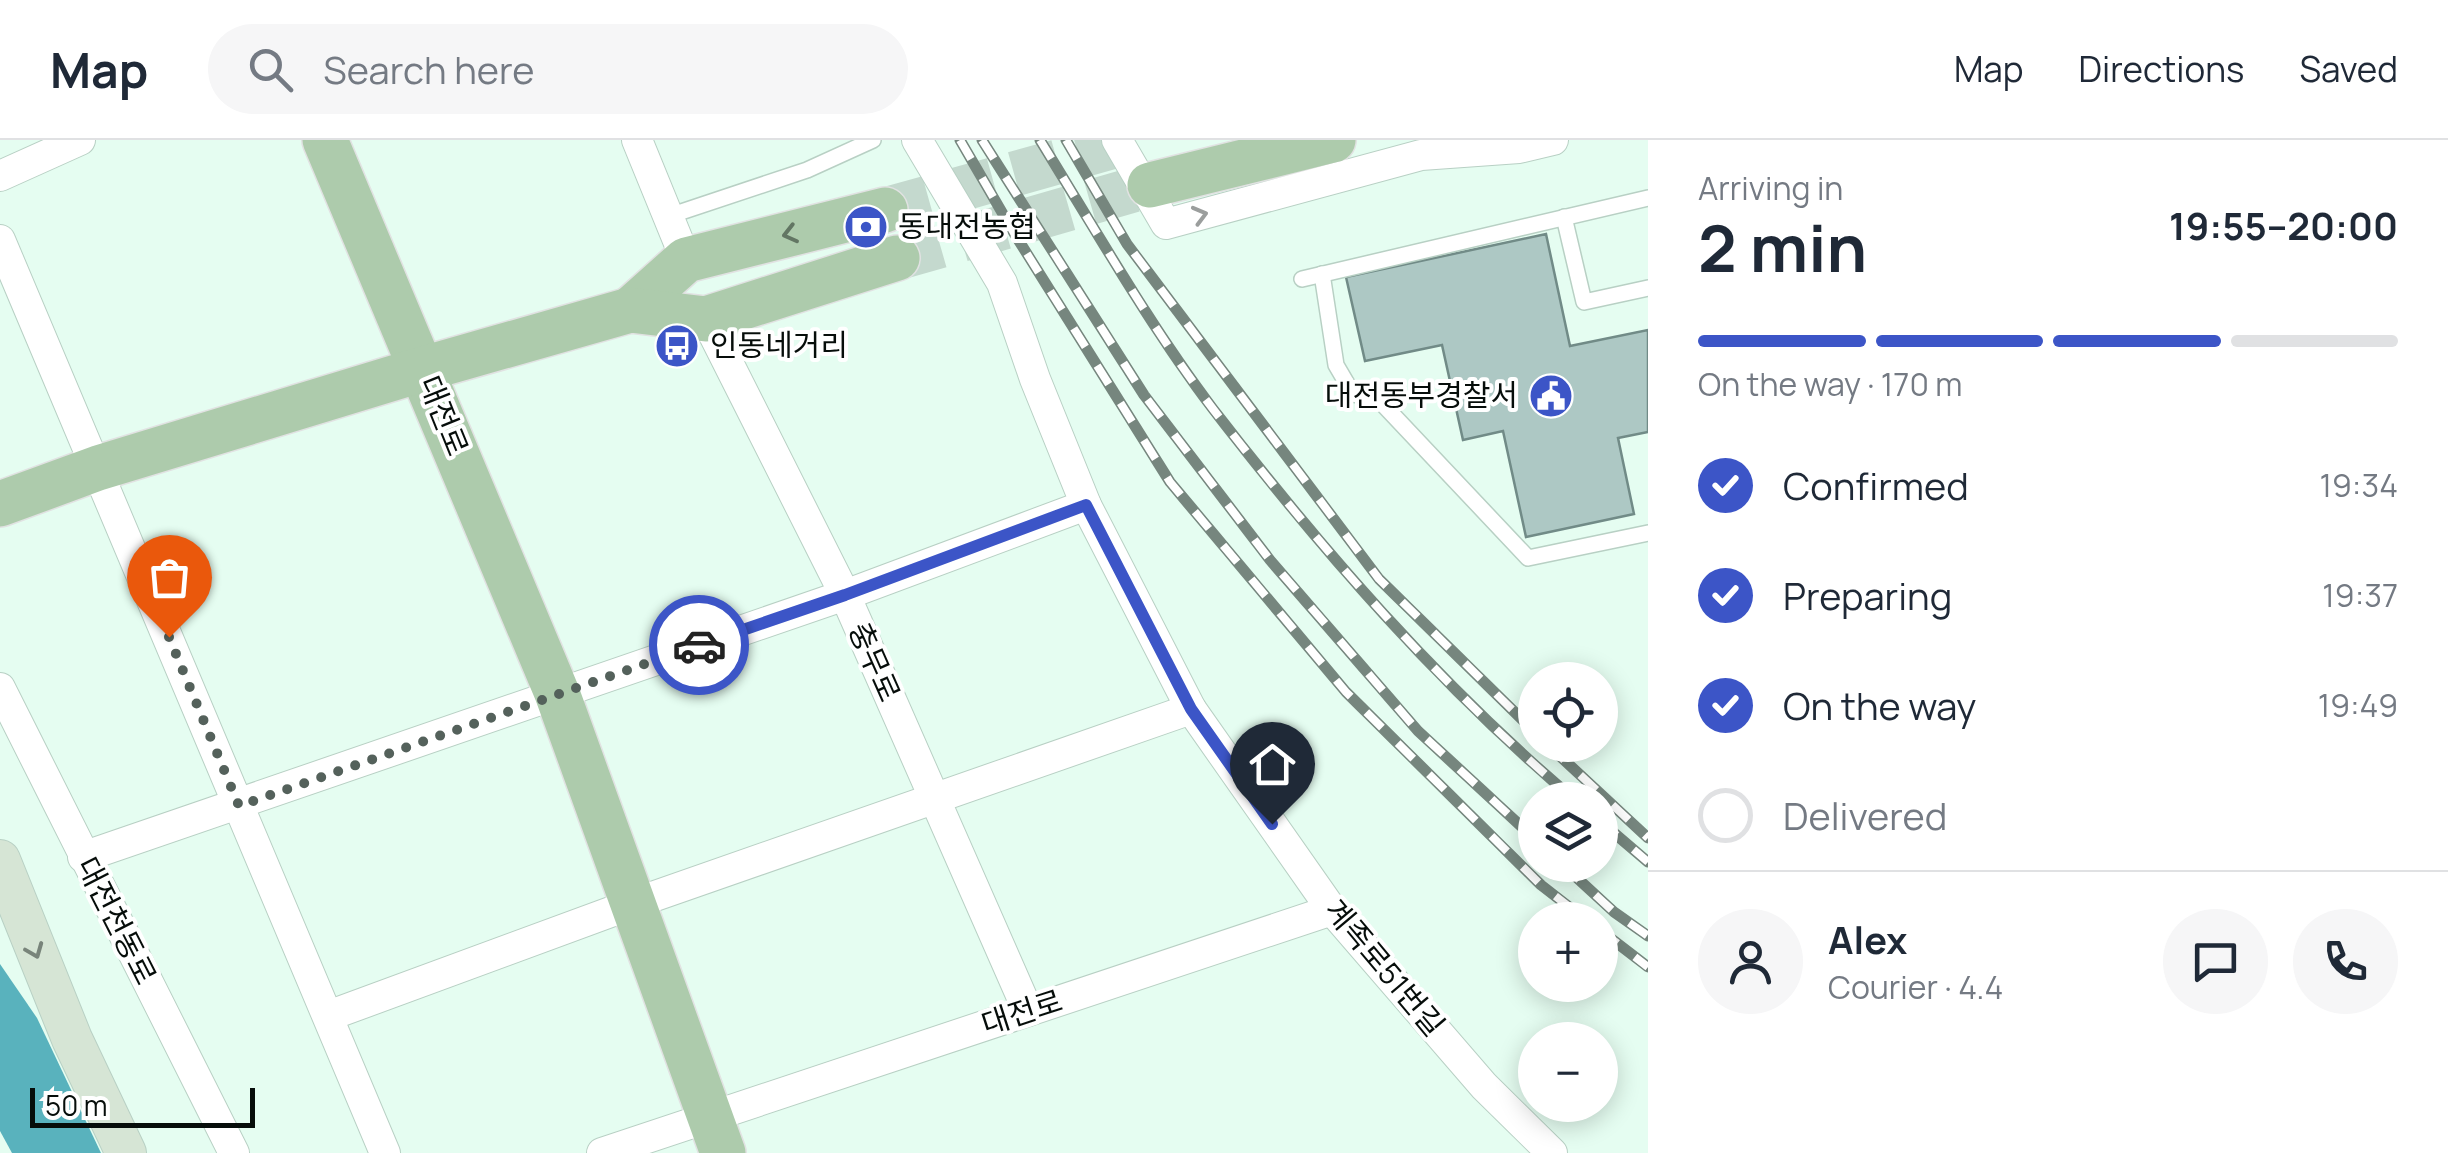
<!DOCTYPE html>
<meta charset="utf-8">
<style>
body{margin:0;font-family:Manrope,"Noto Sans KR",sans-serif;background:#f6f6f7;color:#1f2937;height:100vh;display:flex;flex-direction:column;font-size:38px;white-space:nowrap}
*{box-sizing:border-box;margin:0}
p{font-size:32px;color:#747a83}
.icon{flex:none;width:55px;height:55px;fill:none;stroke:currentColor;stroke-width:2;stroke-linecap:round;stroke-linejoin:round}
.map{position:relative;flex:1;overflow:hidden}
.side{display:flex;flex-direction:column;background:#fff;width:800px}
.side>*{flex:none}
.tools{position:absolute;left:1518px;top:522px;display:grid;gap:20px}
.tools a{display:grid;place-items:center;width:100px;height:100px;border-radius:50%;background:#fff;box-shadow:0 5px 25px #0003;font-size:50px}
.scale{position:absolute;left:30px;bottom:25px;width:225px;box-sizing:border-box;padding-left:10px;border:5px solid #060d0a;border-top:0;font-size:28px;line-height:35px;white-space:nowrap;color:#060d0a;-webkit-text-stroke:8px #fff;paint-order:stroke}
.pin{position:absolute;display:grid;place-items:center;width:85px;height:85px;color:#fff;margin:-102px -42px;border-radius:50% 50% 50% 0;rotate:-45deg;box-shadow:0 0 10px #0007}
.pin .icon{rotate:45deg}
.courier{position:absolute;display:grid;place-items:center;width:100px;height:100px;margin:-50px;border:8px solid #3c55c7;border-radius:50%;background:#fff;color:#222;box-shadow:0 2px 12px #0007}
.head em{font-style:normal;font-weight:700}
.head div{display:flex;flex-direction:column-reverse}
.head{display:flex;align-items:center;justify-content:space-between;height:170px;padding:0 50px}
h1{font-size:65px;font-weight:700;line-height:75px}
.bar{display:grid;grid-template-columns:repeat(4,1fr);gap:15px 10px;align-content:center;height:120px;padding:0 50px}
.bar i{height:12px;border-radius:8px;background:#e0e1e3}
.bar .active{background:#3c55c7}
.bar p{grid-column:span 4}
.line{display:flex;align-items:center;gap:25px;padding:0 50px;border-top:2px solid #e0e1e3}
.line div{flex:1}
.round{display:grid;place-items:center;flex:none;width:105px;height:105px;border-radius:52px;background:#f6f6f7}
ol{padding:0 50px;list-style:none}
li{display:flex;align-items:center;gap:30px;height:110px}
li p{margin-inline-start:auto}
li .icon{padding:10px;border-radius:50%;background:#3c55c7;color:#fff;stroke-width:4}
li:last-child{color:#747a83}
li i{width:55px;height:55px;border:5px solid #e0e1e3;border-radius:50%}
header{display:flex;align-items:center;gap:60px;box-sizing:border-box;height:140px;padding:0 50px;background:#fff;border-bottom:2px solid #e0e1e3}
header strong{font-size:48px}
nav{display:flex;gap:55px;margin-inline-start:auto;font-size:35px}
.search{width:700px;height:90px;background:#f6f6f7;display:flex;align-items:center;gap:25px;box-sizing:border-box;padding:0 35px;border-radius:55px;color:#747a83;font-size:38px}
main{display:flex;flex:1;min-height:0}
.map>svg:first-child{display:block}
.water{fill:#59b2bd}
.building{fill:#adc8c4;stroke:#718b87;stroke-width:2.5}
.lines{fill:none;stroke-linecap:round;stroke-linejoin:round}
.primary-tunnel{stroke:#c4d9ce;stroke-width:45;stroke-dasharray:45 22;stroke-linecap:butt}
.lane-casing{stroke:#b8d0c4;stroke-width:18}
.street-casing{stroke:#b8d0c4;stroke-width:32}
.secondary-casing{stroke:#b8d0c4;stroke-width:42}
.primary-casing{stroke:#e1e2e2;stroke-width:48}
.lane{stroke:#fff;stroke-width:15}
.street{stroke:#fff;stroke-width:30}
.secondary{stroke:#d6e5d5;stroke-width:40}
.primary{stroke:#adcbac;stroke-width:45}
.rail-casing{stroke:#76867e;stroke-width:11}
.rail{stroke:#fff;stroke-width:8;stroke-dasharray:22;stroke-linecap:butt}
.oneway{stroke:#9b9e9d}
.oneway2{stroke:#627663}
.oneway3{stroke:#78847a}
.done{stroke:#54615b;stroke-width:10;stroke-dasharray:0 18}
.route{stroke:#3c55c7;stroke-width:12}
.labels{text-anchor:middle;stroke-width:8;stroke-linejoin:round;paint-order:stroke}
.poi-label{font-size:30px;fill:#060d0a;stroke:#fff;text-anchor:start}
.street-label{font-size:30px;fill:#060d0a;stroke:#fff}
</style>
<header>
<strong>Map</strong>
<div class="search"><svg class="icon" aria-label="search" viewBox="0 0 24 24"><circle cx="10" cy="10" r="6"/><path d="M15 15l6 6"/></svg>Search here</div>
<nav><a>Map</a><a>Directions</a><a>Saved</a></nav>
</header>
<main>
<div class="map">
<svg width="1648" height="1013" viewBox="0 0 1648 1013">
<rect width="100%" height="100%" fill="#e5fdf1"/>
<path class="water" d="M0,824L37,878L101,1013H12L0,991Z"/>
<path class="building" d="M1546,94L1570,206L1648,190V292L1618,298L1634,374L1526,397L1503,291L1463,300L1442,205L1365,221L1346,137Z"/>
<g class="lines">
<g class="primary-tunnel">
<path d="M885,70L1136,0"/>
<path d="M897,118L1150,45"/>
</g>
<defs>
<g id="lane">
<path d="M669,76L807,30L873,0"/>
<path d="M1564,77L1584,162L1648,148"/>
<path d="M1322,134L1336,225L1353,254L1377,258L1528,418L1648,393"/>
<path d="M1302,139L1648,58"/>
</g>
<g id="street">
<path d="M637,0L686,120"/>
<path d="M917,0L1002,143L1035,239L1086,365L1191,569L1332,770L1484,946L1552,1013"/>
<path d="M1117,0L1166,84L1421,15L1519,8L1553,0"/>
<path d="M0,36L80,0"/>
<path d="M0,100L385,1013"/>
<path d="M706,179L845,455L1028,871"/>
<path d="M0,548L234,1013"/>
<path d="M83,717L845,455L1086,365"/>
<path d="M328,876L635,763L1191,569"/>
<path d="M602,1013L1332,770"/>
</g>
<path id="secondary" d="M0,720L72,899L126,1013"/>
<g id="primary">
<path d="M325,0L557,553L723,1013"/>
<path d="M1150,45L1333,0"/>
<path d="M630,170L686,120L885,70"/>
<path d="M0,364L98,328L423,229L630,170L706,179L897,118"/>
</g>
</defs>
<use href="#lane" class="lane-casing"/>
<use href="#street" class="street-casing"/>
<use href="#secondary" class="secondary-casing"/>
<use href="#primary" class="primary-casing"/>
<use href="#lane" class="lane"/>
<use href="#street" class="street"/>
<use href="#secondary" class="secondary"/>
<use href="#primary" class="primary"/>
<defs>
<g id="rail">
<path d="M960,0L1014,93L1170,342L1346,552L1541,745L1586,780"/>
<path d="M982,0L1144,255L1270,420L1418,591L1535,699"/>
<path d="M1040,0C1095,89 1150,186 1213,269C1322,410 1439,545 1575,660"/>
<path d="M1066,0L1127,104L1379,439L1535,592"/>
<path d="M1548,605L1648,698"/>
<path d="M1600,681L1648,722"/>
<path d="M1563,725L1614,772L1648,796"/>
<path d="M1600,790L1648,827"/>
</g>
</defs>
<use href="#rail" class="rail-casing"/>
<use href="#rail" class="rail"/>
</g>
<defs><path id="oneway-chevron" d="M-2-3.5L2.5 0L-2 3.5" fill="none" stroke-width="1.6" stroke-linecap="round" stroke-linejoin="round" transform="scale(2.5)"/></defs>
<use class="oneway" href="#oneway-chevron" transform="translate(1200 75) rotate(-15)"/>
<use class="oneway2" href="#oneway-chevron" transform="translate(790 94) rotate(166)"/>
<use class="oneway3" href="#oneway-chevron" transform="translate(35 811) rotate(68)"/>
<g class="lines">
<path class="done" d="M169,497L239,666L699,505"/>
<path class="route" d="M699,505L845,455L1086,365L1191,569L1272,684"/>
</g>
<defs>
<symbol id="bank-disc" viewBox="-11 -11 22 22"><circle r="9.5" fill="#3c55c7" stroke="#fff"/><path d="M-6-4H6V4H-6ZM0-2.3a2.3 2.3 0 1 0 0 4.6a2.3 2.3 0 1 0 0-4.6Z" fill="#fff"/></symbol>
<symbol id="bus-disc" viewBox="-11 -11 22 22"><circle r="9.5" fill="#3c55c7" stroke="#fff"/><path d="M-5-6H5V4H4V6H2V4H-2V6H-4V4H-5ZM-3.5-4V0h7V-4ZM-3.5 1.2v1.5H-2V1.2ZM2 1.2v1.5H3.5V1.2Z" fill="#fff"/></symbol>
<symbol id="civic-disc" viewBox="-11 -11 22 22"><circle r="9.5" fill="#3c55c7" stroke="#fff"/><path d="M-.6-6.5H3V-4.5H.6V-3L4-1V1h2V6H-6V1h2V-1L-.6-3ZM-1.2 2.5V6h2.4V2.5Z" fill="#fff"/></symbol>
</defs>
<g fill-rule="evenodd">
<use href="#bank-disc" x="841" y="62" width="50" height="50"/>
<use href="#bus-disc" x="652" y="181" width="50" height="50"/>
<use href="#civic-disc" x="1526" y="231" width="50" height="50"/>
</g>
<g class="labels">
<g class="poi-label">
<text x="898" y="97">동대전농협</text>
<text x="710" y="216">인동네거리</text>
<text x="1518" y="266" text-anchor="end">대전동부경찰서</text>
</g>
<g class="street-label">
<text transform="translate(443 276) rotate(68)" y="10">대전로</text>
<text transform="translate(874 522) rotate(66)" y="10">충무로</text>
<text transform="translate(116 781) rotate(63)" y="10">대전천동로</text>
<text transform="translate(1384 828) rotate(50)" y="10">계족로51번길</text>
<text transform="translate(1022 873) rotate(-18)" y="10">대전로</text>
</g>
</g>
</svg>
<div class="tools">
<a><svg class="icon" aria-label="locate" viewBox="0 0 24 24"><circle cx="12" cy="12" r="6"/><path d="M12 2v4M12 18v4M2 12h4M18 12h4"/></svg></a>
<a><svg class="icon" aria-label="layers" viewBox="0 0 24 24"><path d="M12 4l9 5-9 5-9-5zM3 14l9 5 9-5"/></svg></a>
<a>+</a>
<a>−</a>
</div>
<div class="scale">50 m</div>
<div class="pin" style="left:169px;top:497px;background:#ea580c"><svg class="icon" aria-label="bag" viewBox="0 0 24 24"><path d="M5 8h14l-1 12H6zM9 8a3 3 0 0 1 6 0"/></svg></div>
<div class="pin" style="left:1272px;top:684px;background:#1f2937"><svg class="icon" aria-label="home" viewBox="0 0 24 24"><path d="M3 11l9-7 9 7M6 9v11h12V9"/></svg></div>
<div class="courier" style="left:699px;top:505px"><svg class="icon" aria-label="car" viewBox="0 0 24 24"><path d="M5 17H2v-5l4-1 3-4h7l3 4 3 1v5h-3M9 17h6M6 11h13"/><circle cx="7" cy="17" r="2"/><circle cx="17" cy="17" r="2"/></svg></div>
</div>
<section class="side">
<div class="head"><div><h1>2 min</h1><p>Arriving in</p></div><em>19:55–20:00</em></div>
<div class="bar"><i class="active"></i><i class="active"></i><i class="active"></i><i></i><p>On the way · 170 m</p></div>
<ol>
<li><svg class="icon" aria-label="check" viewBox="0 0 24 24"><path d="M5 12l5 5 9-10"/></svg>Confirmed<p>19:34</p></li>
<li><svg class="icon" aria-label="check" viewBox="0 0 24 24"><path d="M5 12l5 5 9-10"/></svg>Preparing<p>19:37</p></li>
<li><svg class="icon" aria-label="check" viewBox="0 0 24 24"><path d="M5 12l5 5 9-10"/></svg>On the way<p>19:49</p></li>
<li><i></i>Delivered</li>
</ol>
<div class="line" style="height:180px"><a class="round"><svg class="icon" aria-label="person" viewBox="0 0 24 24"><circle cx="12" cy="8" r="4"/><path d="M4 21q1-7 8-7t8 7"/></svg></a><div><b>Alex</b><p>Courier · 4.4</p></div><a class="round"><svg class="icon" aria-label="chat" viewBox="0 0 24 24"><path d="M4 5h16v11H9l-5 4z"/></svg></a><a class="round"><svg class="icon" aria-label="phone" viewBox="0 0 24 24"><path d="M5 4h4l2 5-3 2q2 4 5 5l2-3 5 2v4C11 20 4 13 5 4z"/></svg></a></div>
</section>
</main>
